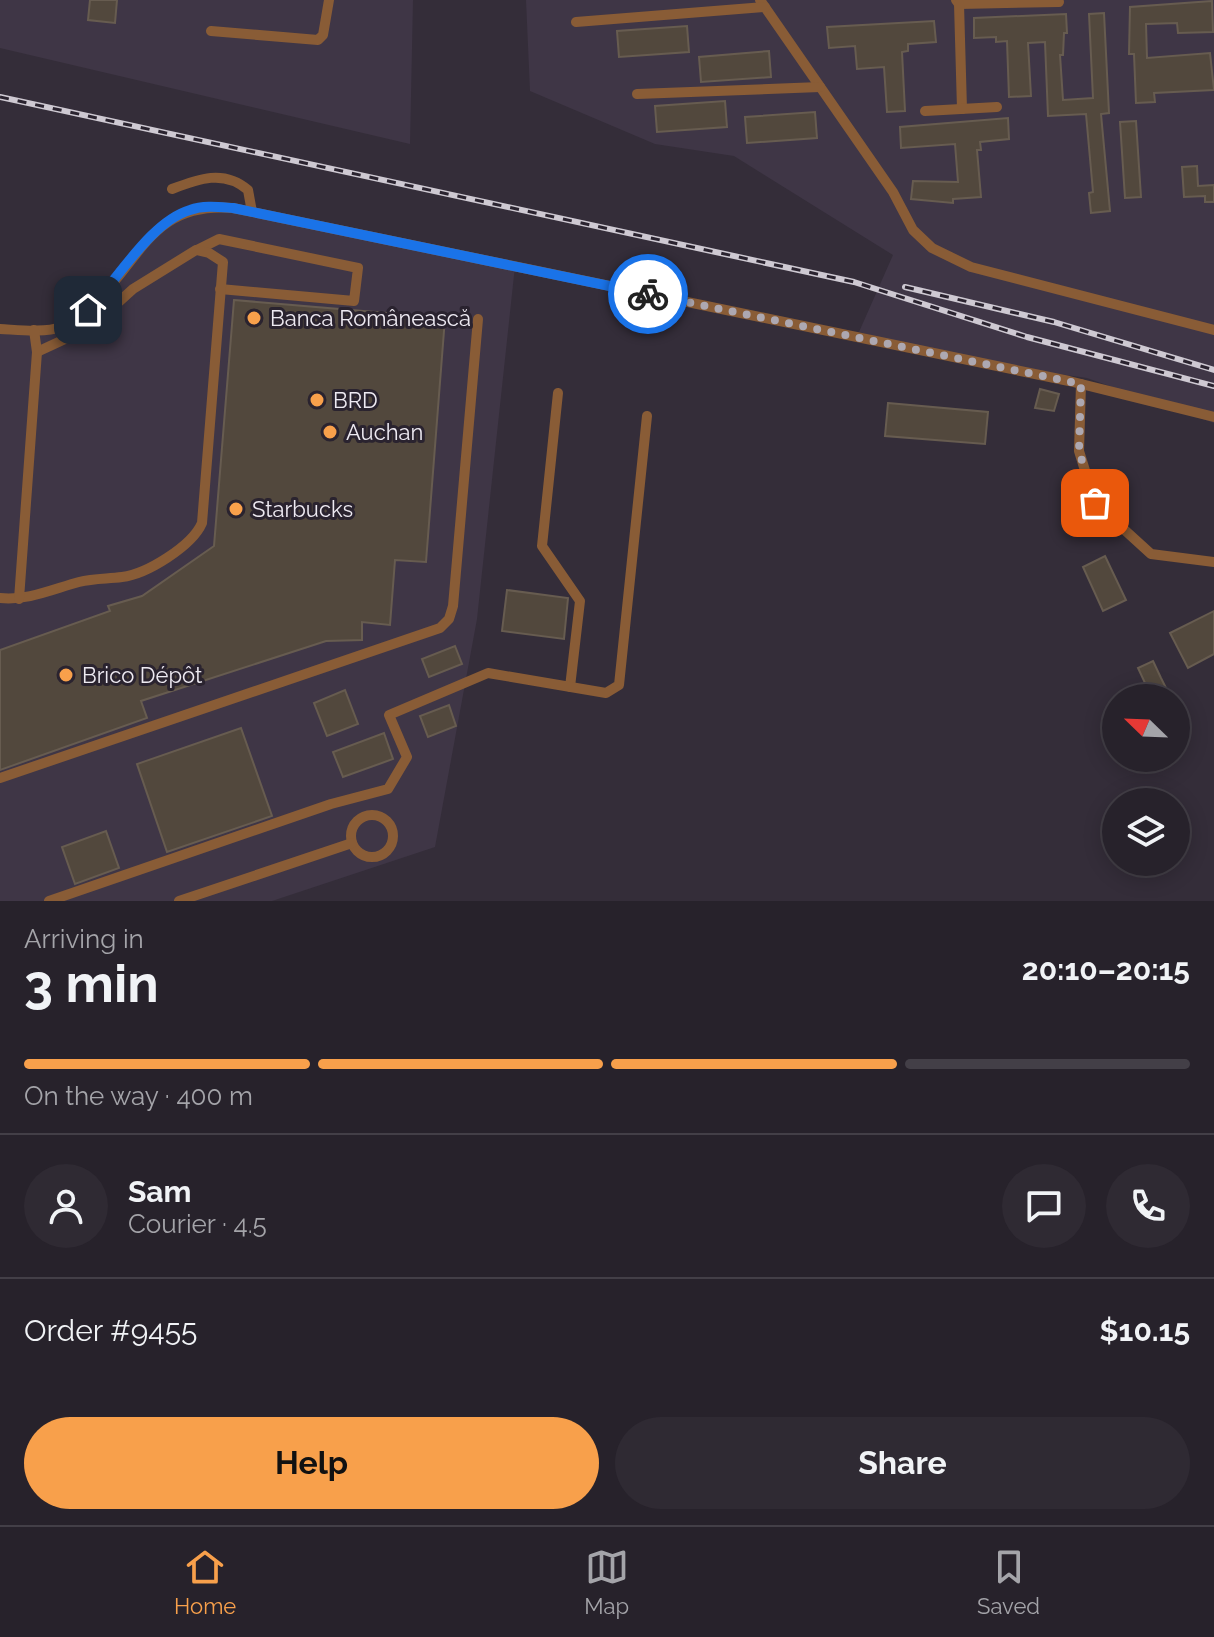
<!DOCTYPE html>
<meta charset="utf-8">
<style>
body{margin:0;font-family:Raleway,sans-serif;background:#2f2a33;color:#f1f3f6;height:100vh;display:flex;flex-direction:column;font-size:30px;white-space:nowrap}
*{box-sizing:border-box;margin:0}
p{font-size:26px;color:#a4a4a9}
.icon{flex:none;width:44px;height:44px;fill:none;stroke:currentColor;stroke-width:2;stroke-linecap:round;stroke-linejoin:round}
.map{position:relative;height:901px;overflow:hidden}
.side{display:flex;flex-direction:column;background:#27222b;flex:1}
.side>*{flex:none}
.needle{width:52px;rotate:293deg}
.tools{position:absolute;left:1102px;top:684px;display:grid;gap:16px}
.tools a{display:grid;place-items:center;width:88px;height:88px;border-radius:50%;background:#27222b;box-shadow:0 4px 20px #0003,0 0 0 2px #433f47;font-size:40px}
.pin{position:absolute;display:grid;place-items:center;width:68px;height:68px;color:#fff;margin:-34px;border-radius:16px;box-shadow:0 4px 12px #0006}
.courier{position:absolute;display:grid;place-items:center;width:80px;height:80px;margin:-40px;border:6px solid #1a73e8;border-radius:50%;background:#fff;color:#222;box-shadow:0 2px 10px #0007}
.summary em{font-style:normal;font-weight:700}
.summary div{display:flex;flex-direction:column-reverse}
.summary{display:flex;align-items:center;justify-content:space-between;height:136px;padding:0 24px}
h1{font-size:52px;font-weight:700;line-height:60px}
.bar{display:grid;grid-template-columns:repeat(4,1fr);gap:12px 8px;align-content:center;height:96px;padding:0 24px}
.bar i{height:10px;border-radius:6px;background:#433f47}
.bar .current{background:#f8a04b}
.bar p{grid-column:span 4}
.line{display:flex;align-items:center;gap:20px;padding:0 24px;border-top:2px solid #433f47}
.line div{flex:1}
.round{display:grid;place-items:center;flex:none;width:84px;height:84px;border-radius:42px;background:#2f2a33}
.primary-button{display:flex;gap:16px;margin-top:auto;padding:16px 24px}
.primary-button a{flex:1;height:92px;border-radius:48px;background:#f8a04b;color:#111;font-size:32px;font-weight:700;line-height:92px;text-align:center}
.primary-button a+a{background:#2f2a33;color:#f1f3f6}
.menu{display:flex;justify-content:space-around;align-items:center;height:112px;border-top:2px solid #433f47;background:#27222b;font-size:22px;color:#a4a4a9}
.menu a{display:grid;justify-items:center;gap:4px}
.menu .current{color:#f8a04b}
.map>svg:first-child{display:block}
.built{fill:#3f3646}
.building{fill:#52483d;stroke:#675c50;stroke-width:2}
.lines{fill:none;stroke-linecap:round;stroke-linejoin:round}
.minor{stroke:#895c36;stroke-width:10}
.rail-casing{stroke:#cec9d2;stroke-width:6}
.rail{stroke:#2a232f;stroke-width:3;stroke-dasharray:9;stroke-linecap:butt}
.done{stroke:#ada8b1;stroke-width:8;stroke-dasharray:0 14.4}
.route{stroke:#1a73e8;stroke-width:10}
.poi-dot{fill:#f8a04b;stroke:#2a232f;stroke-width:3}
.labels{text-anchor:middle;stroke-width:6;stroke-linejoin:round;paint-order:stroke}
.poi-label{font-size:22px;fill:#eeeaf2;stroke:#2a232f;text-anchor:start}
</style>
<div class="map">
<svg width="1214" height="901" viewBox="0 0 1214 901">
<rect width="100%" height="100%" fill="#342d39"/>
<g class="built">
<path d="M0,0H413L410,144L0,48Z"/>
<path d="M526,0H1214V423L1087,378L977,362L859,332L893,255L734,156L655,144L530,91Z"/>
<path d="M208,206L515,266L477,619L435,847L272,901H0V329L62,327L108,290L157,231Z"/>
</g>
<g class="building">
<path d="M90,0H117L115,23L88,20Z"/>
<path d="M1212,1L1213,32L1178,33L1177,23L1146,24L1147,58L1210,53L1214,90L1154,93L1155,102L1136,103L1134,54H1129L1130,7Z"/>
<path d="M1104,13L1109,113L1101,114L1110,211L1091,213L1089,193L1093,192L1086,114L1048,116L1045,42L1028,43L1031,96L1009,97L1007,41L996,42V37L974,38V18L1066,14L1067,33H1064L1063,55H1060L1063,100L1093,98L1089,14Z"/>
<path d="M934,21L936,42L908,44V51L902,52L905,111L887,112L884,67L857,69L855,46L829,48L827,27Z"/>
<path d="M687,26L689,52L619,57L617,31Z"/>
<path d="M769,51L771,77L701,82L699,57Z"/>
<path d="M725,101L727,127L657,132L655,106Z"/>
<path d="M815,112L817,138L747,143L745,117Z"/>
<path d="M1008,118L1009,139L980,142L981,150H977L981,197L953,199V203L911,199L913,181L958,182L955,144L901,148L900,127Z"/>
<path d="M1136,121L1141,197L1125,198L1120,122Z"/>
<path d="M1197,166L1198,186L1214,185V202H1205V196L1184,197L1182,167Z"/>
<path d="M234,300L445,318L426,562L395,560L390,625L362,622V640L326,641L141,701L147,718L0,770V650L110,611L108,606L142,596L214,546Z"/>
<path d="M1040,389L1059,394L1054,411L1035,408Z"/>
<path d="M888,403L988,412L985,444L885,436Z"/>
<path d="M1105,556L1126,600L1103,611L1083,567Z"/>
<path d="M507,590L568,598L564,639L502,631Z"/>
<path d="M1214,611V654L1188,668L1170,633Z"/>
<path d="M455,646L462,664L429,677L422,659Z"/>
<path d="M1153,661L1161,678L1171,698H1152L1138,668Z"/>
<path d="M345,690L358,724L327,736L314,703Z"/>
<path d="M449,705L456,726L428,737L420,716Z"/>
<path d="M241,728L272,816L167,852L137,764Z"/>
<path d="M384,733L393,759L343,777L333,752Z"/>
<path d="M106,831L119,868L75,884L62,847Z"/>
</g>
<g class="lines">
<g class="minor">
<path d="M760,0L893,192L913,230L932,248L971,267L1214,330"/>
<path d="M956,0L959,4L1059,2"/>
<path d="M959,4L962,109"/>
<path d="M576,22L765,7"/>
<path d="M211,31L318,40L323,35L329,0"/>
<path d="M637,94L820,87"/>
<path d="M925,111L997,107"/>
<path d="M172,189C198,179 224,169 248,190L252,212"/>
<path d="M197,250L219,239L358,268L354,301L220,289"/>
<path d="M0,329C20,330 43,333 62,327C76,323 87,311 97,301C144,253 155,202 233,208L1069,381L1214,417"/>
<path d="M1081,384L1079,451L1095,503L1151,554L1214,562"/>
<path d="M558,393L542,546L580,601L570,687"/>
<path d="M0,598C27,601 53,589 79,582C94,578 107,579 122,577C147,574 192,546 202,523L223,262L209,253L196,250L133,289L91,327L37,352"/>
<path d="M19,599L37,352L34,330"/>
<path d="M0,778L440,628L449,619L453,606L478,319"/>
<circle cx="372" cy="836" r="21"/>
<path d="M49,901L331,804L388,789L407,757L389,715L488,673L606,693L619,685L647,416"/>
<path d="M179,901L352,843"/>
</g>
<defs>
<g id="rail">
<path d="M0,97L854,282L1027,337L1214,386"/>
<path d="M905,287L1054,322L1214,370"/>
</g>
</defs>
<use href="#rail" class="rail-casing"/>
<use href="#rail" class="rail"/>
</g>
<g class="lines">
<path class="done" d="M648,294L1081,384L1079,451L1095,503"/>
<path class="route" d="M88,310C117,281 150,222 190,210C204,205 219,207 233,208L648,294"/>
</g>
<g class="poi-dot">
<circle cx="254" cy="318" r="8"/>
<circle cx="317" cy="400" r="8"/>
<circle cx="330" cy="432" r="8"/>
<circle cx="236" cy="509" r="8"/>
<circle cx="66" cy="675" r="8"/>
</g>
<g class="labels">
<g class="poi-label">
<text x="270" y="326">Banca Românească</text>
<text x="333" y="408">BRD</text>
<text x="346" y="440">Auchan</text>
<text x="252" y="517">Starbucks</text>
<text x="82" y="683">Brico Dépôt</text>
</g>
</g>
</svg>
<div class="tools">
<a><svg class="needle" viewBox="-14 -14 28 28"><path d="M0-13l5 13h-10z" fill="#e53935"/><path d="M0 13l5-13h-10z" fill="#a4a4a9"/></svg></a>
<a><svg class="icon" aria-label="layers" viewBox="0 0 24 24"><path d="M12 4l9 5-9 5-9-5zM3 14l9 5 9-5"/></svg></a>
</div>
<div class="pin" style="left:1095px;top:503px;background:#ea580c"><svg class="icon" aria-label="bag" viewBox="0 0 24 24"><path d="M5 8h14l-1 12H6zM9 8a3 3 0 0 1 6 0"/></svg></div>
<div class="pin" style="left:88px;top:310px;background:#1f2937"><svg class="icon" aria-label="home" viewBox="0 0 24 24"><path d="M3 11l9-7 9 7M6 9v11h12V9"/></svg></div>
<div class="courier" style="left:648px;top:294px"><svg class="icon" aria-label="bike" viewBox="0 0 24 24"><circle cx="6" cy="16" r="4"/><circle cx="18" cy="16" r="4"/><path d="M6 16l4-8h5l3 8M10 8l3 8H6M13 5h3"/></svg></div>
</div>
<section class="side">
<div class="summary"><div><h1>3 min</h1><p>Arriving in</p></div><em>20:10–20:15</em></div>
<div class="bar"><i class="current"></i><i class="current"></i><i class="current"></i><i></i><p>On the way · 400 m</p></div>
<div class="line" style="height:144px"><a class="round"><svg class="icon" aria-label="person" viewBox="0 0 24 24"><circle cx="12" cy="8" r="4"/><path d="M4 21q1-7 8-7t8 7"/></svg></a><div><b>Sam</b><p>Courier · 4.5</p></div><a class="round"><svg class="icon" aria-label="chat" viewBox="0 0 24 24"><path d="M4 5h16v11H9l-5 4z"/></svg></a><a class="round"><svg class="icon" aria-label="phone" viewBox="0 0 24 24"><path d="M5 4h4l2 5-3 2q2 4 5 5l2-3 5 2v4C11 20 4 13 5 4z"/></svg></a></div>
<div class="line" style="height:104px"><div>Order #9455</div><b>$10.15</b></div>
<div class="primary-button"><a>Help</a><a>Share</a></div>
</section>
<nav class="menu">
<a class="current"><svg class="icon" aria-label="home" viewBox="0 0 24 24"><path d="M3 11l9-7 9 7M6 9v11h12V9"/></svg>Home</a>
<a><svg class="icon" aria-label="map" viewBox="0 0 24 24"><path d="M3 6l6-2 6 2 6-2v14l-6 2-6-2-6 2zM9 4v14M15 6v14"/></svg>Map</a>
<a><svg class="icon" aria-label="saved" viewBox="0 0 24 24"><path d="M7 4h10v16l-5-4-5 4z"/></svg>Saved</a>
</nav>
